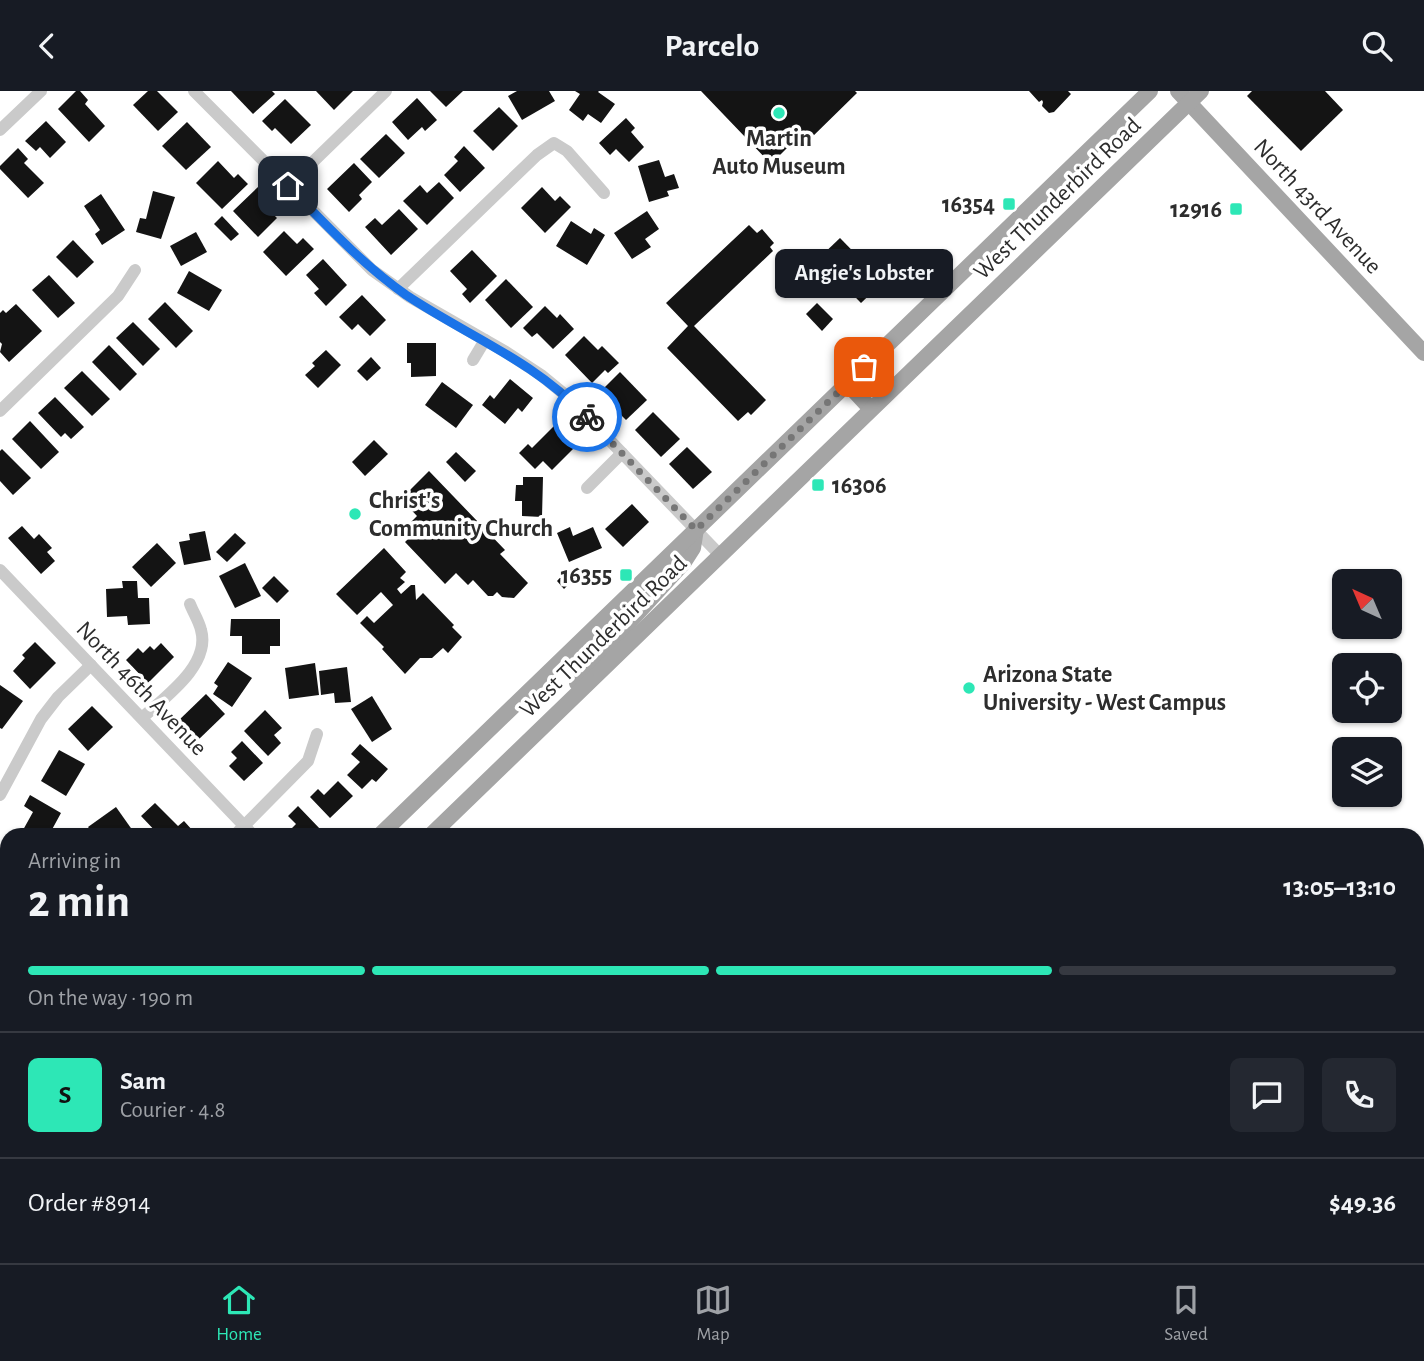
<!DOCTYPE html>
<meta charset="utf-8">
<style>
body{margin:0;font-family:"Alegreya Sans",sans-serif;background:#242831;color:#f1f3f6;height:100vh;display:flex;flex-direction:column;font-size:26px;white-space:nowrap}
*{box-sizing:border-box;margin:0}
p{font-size:23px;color:#9ea1a6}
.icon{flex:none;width:38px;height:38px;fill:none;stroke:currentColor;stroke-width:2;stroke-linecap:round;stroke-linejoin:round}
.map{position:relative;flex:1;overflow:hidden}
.panel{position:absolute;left:0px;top:737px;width:1424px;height:436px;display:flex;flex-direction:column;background:#171b24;border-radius:21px 21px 0 0;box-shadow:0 2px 5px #0004}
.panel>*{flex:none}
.needle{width:46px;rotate:316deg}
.controls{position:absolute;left:1332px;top:478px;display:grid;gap:14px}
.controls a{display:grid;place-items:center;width:70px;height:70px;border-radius:10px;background:#171b24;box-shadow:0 2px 5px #0004;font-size:35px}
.pin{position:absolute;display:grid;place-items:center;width:60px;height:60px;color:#fff;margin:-30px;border-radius:14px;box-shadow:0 4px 10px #0006}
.courier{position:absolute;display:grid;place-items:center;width:70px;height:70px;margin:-35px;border:5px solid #1a73e8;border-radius:50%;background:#fff;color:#222;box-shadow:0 2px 9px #0007}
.bubble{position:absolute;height:49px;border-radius:10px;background:#171b24;box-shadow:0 2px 5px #0004;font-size:23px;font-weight:700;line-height:49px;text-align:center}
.overview em{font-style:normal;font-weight:700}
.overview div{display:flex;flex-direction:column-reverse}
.overview{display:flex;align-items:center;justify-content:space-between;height:119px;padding:0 28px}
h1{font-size:46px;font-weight:700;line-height:52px}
.bar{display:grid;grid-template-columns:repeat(4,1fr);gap:10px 7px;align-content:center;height:84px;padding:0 28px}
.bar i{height:9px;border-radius:5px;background:#363941}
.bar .current{background:#2de7b6}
.bar p{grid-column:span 4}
.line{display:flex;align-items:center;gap:18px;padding:0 28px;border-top:2px solid #363941}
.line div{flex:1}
.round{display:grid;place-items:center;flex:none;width:74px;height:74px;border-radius:10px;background:#242831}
header{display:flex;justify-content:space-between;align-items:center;height:91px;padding:0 28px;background:#171b24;font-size:32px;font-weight:700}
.dock{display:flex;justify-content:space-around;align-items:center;height:98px;border-top:2px solid #363941;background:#171b24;font-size:19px;color:#9ea1a6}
.dock a{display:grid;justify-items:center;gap:4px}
.dock .current{color:#2de7b6}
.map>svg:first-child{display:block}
.building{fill:#141414}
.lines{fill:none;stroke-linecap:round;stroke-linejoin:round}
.minor{stroke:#cacaca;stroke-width:12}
.major{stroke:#a5a5a5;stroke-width:16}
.done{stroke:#767676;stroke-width:7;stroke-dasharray:0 12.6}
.route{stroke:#1a73e8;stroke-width:9}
.poi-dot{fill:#2de7b6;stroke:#fff;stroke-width:2.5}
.labels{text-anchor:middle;stroke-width:7;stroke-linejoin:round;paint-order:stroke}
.poi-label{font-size:24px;font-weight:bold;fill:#2d2d2d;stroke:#fff;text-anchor:end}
.street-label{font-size:24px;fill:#2d2d2d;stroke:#fff}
</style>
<header><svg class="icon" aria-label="back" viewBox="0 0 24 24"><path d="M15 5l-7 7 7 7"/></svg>Parcelo<svg class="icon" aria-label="search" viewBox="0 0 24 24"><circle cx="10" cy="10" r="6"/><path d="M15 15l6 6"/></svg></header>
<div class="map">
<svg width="1424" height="1172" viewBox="0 0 1424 1172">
<rect width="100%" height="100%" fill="#fff"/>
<g class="building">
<path d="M76,0H80L88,9L85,13L105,35L89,51L58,18Z"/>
<path d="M148,0H157L178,21L158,40L133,14Z"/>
<path d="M231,0H272L275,3L253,23Z"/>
<path d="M316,0H353L334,19Z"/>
<path d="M430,0H463L446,16Z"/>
<path d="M517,0H549L555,10L522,29L508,5Z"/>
<path d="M575,0H599L598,1L615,13L601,32L588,23L583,30L569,19L580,3Z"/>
<path d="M701,0H855L857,2L809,49L802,42L771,73Z"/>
<path d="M1029,0H1068L1071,3L1054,21L1049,22L1042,15L1043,11L1042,9L1039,11Z"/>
<path d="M1252,0H1325L1343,19L1301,60L1247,5Z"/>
<path d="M417,7L437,29L425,40L422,36L408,49L392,31Z"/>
<path d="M285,8L311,34L291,53L275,37L272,40L262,30Z"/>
<path d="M499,16L518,35L493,60L473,40Z"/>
<path d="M626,27L635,37L631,41L644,56L629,71L616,58L610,64L599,52Z"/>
<path d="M46,30L66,51L50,67L40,56L36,60L25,50Z"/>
<path d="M187,31L211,56L186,79L162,55Z"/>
<path d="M386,43L405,62L379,87L360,68Z"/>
<path d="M464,55L485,77L460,101L444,84L458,70L454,66Z"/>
<path d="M18,57L28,68L24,72L44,92L28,107L0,78V75Z"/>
<path d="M659,69L665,86L674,83L679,97L667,100L669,105L649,111L638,75Z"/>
<path d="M218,70L234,87L238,83L248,93L222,118L196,92Z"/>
<path d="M354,72L372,91L359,104L362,108L349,121L327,98Z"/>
<path d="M439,91L454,107L427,134L403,110L420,94L427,102Z"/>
<path d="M258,96L270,108L264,114L277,127L258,146L233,120Z"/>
<path d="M542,96L555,110L560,105L571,116L545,142L521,117Z"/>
<path d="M153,100L175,106L161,148L136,141L140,127L146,128Z"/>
<path d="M101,103L125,139L102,154L95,143L100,139L84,115Z"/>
<path d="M399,118L418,138L391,164L365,136L375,127L382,134Z"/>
<path d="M647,120L659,138L645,148L651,156L632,168L614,142Z"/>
<path d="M222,125L239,143L231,150L214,133Z"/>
<path d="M571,130L591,143L594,137L605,144L587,174L556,155Z"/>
<path d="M749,134L757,142L762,138L774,152L770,156L773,160L694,235L766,309L751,324L748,321L738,330L667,257L688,235L666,212Z"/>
<path d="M284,140L297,153L303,147L314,158L286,185L263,161Z"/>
<path d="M196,141L207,161L181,175L170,155Z"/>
<path d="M840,147L883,191L861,212L818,168Z"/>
<path d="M73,149L94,171L77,187L56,166Z"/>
<path d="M472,159L497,185L470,212L462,203L467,198L450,180Z"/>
<path d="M323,168L347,194L326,215L314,202L319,198L306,184Z"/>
<path d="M189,180L222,199L209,220L177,202Z"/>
<path d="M49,184L75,212L58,227L32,199Z"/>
<path d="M506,188L533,216L511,237L485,209Z"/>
<path d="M362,204L386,229L370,245L358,233L352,239L339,226Z"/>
<path d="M165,211L193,240L176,257L148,228Z"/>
<path d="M817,212L833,228L822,240L806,223Z"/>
<path d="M16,213L42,240L9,271L0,261L2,253L0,251V222L3,219L6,222Z"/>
<path d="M545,215L557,227L560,223L574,238L553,258L537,242L532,246L523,237Z"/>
<path d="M133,231L160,258L143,275L116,247Z"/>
<path d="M584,245L598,259L602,255L619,272L608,282L605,279L592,292L565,264Z"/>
<path d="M407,252H436V285L411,286V272H407Z"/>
<path d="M109,254L137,283L120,300L92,271Z"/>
<path d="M326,259L341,274L318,297L305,284L315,275L312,272Z"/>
<path d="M371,266L381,277L367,290L357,280Z"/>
<path d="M82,280L110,308L92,325L64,297Z"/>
<path d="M620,281L647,309L626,329L599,302Z"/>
<path d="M510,288L533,307L522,321L518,317L505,333L482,314L490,304L494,308Z"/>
<path d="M442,291L473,314L456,337L425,314Z"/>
<path d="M55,306L84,336L71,348L65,342L61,346L38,322Z"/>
<path d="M653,321L680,348L661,366L635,339Z"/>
<path d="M30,330L59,361L41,378L12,348Z"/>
<path d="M556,333L577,354L552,379L543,370L535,378L519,362L528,353L532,357Z"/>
<path d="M374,349L388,363L365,385L352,371Z"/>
<path d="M687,356L712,381L693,398L669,373Z"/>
<path d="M2,358L31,387L13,404L0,390V360Z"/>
<path d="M456,361L476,380L465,391L446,371Z"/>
<path d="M429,380L505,459L500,463L528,492L514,507L502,506L497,501L493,505H488L473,489L468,494L456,482L445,493L405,451L418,438L411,431L417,425L401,408Z"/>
<path d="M523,386H543L542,426L522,425V410H515L516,394H523Z"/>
<path d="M632,413L649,431L623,456L605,438Z"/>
<path d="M22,435L34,448L39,443L52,457L47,461L55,470L41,483L8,447Z"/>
<path d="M570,436L573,445L593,436L602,457L569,471L557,442Z"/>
<path d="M205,440L211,469L184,474L179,451L190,449L189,443Z"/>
<path d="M235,442L246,452L227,471L216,461Z"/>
<path d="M157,452L176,472L151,496L132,476Z"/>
<path d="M384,457L406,481L400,487L405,491L397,498L401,503L411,494H415L416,509L423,502L454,534L452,536L462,546L448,562L443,557L432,567H420L405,583L382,558L384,556L360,532L367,525L374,532L393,514L381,501L357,524L336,503Z"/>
<path d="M245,472L261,505L235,517L219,485Z"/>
<path d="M567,479L575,487L564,498L557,490Z"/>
<path d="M274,485L289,500L277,512L262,497Z"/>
<path d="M122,490H137L138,507H149L150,533L128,534L127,525L107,526L106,498L123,497Z"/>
<path d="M231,528H280V555H270V563H242V545H230Z"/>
<path d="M35,551L56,572L30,598L13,580L25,567L22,564Z"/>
<path d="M161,552L174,566L148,592L126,569L138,557L143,562L150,555L154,559Z"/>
<path d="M228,571L252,587L232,616L213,603L218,595L214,592Z"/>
<path d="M315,572L319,604L289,608L285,577Z"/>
<path d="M347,576L351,611L335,612L334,602L321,604L319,580Z"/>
<path d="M0,594L23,610L2,638L0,637Z"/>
<path d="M206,603L225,623L196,651L177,631Z"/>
<path d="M372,605L392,638L372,651L351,618Z"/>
<path d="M92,615L113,636L88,660L68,638Z"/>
<path d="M265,619L282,637L274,644L281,652L268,665L244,640Z"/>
<path d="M242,650L263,672L244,690L229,675L237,667L231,661Z"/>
<path d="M360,653L388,678L376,691L372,688L362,698L347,684L360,671L351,663Z"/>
<path d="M59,659L85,673L66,705L41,690Z"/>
<path d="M338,690L353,705L330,727L310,706L318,698L324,704Z"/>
<path d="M30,704L61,722L49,744H32L23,739L33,721L24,715Z"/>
<path d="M155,712L178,735L184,730L193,740L190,744H159L141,725Z"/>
<path d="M298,715L321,739L316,744H285L296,733L288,725Z"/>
<path d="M116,716L133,740L127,744H94L88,736Z"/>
<path d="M7,750V784L0,780V762Z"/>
<path d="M7,878V926L0,932V884Z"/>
</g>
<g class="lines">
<g class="minor">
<path d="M194,0L372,179L410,206L506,261L541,284L569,307L720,464"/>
<path d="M0,39L41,0"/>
<path d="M288,95L386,0"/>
<path d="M398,198L537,64L554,52L567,60L604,102"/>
<path d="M473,269L485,249"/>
<path d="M0,320L118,205L135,179"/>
<path d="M587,397L622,362"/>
<path d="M0,479L253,744"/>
<path d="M142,627C165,606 211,574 201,539C199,530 193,521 190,513"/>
<path d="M0,704L41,628L58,606L91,574"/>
<path d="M235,744L308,670L317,643"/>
<path d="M1418,872L1424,866"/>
<path d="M0,973L7,966"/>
<path d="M0,1051L7,1058"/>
<path d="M90,1166L96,1172"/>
<path d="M124,1166L130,1172"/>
<path d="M1413,1166L1416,1172"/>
<path d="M409,1172L415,1166"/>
</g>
<g class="major">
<path d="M1178,0L1424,262"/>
<path d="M847,292L871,318"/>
<path d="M577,592L591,573L684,471L693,457L696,438"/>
<path d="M380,744L1150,0"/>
<path d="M431,744L1201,0"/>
<path d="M0,1112L7,1105"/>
<path d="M0,1136L7,1129"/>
<path d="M0,1172L10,1166"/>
</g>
</g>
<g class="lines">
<path class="done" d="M587,326L696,439L864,276"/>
<path class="route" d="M288,95C326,134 362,173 406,204C471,247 531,268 587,326"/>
</g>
<g class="poi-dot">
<circle cx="779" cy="22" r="7"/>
<rect x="1002" y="106" width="14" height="14" rx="3.5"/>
<rect x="1229" y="111" width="14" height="14" rx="3.5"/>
<rect x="811" y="387" width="14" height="14" rx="3.5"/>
<circle cx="355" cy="423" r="7"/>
<rect x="619" y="477" width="14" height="14" rx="3.5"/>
<circle cx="969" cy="597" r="7"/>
</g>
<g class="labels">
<g class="poi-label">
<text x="779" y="55" text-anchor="middle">Martin<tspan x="779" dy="28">Auto Museum</tspan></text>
<text x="995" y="121">16354</text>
<text x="1222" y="126">12916</text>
<text x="832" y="402" text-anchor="start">16306</text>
<text x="369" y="417" text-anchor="start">Christ's<tspan x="369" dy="28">Community Church</tspan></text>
<text x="612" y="492">16355</text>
<text x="983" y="591" text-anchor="start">Arizona State<tspan x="983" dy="28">University - West Campus</tspan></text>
</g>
<g class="street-label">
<text transform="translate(1057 107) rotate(-44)" y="8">West Thunderbird Road</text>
<text transform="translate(1318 115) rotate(47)" y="8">North 43rd Avenue</text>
<text transform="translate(603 545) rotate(-44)" y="8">West Thunderbird Road</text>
<text transform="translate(142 597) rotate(46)" y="8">North 46th Avenue</text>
</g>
</g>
</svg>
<div class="controls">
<a><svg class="needle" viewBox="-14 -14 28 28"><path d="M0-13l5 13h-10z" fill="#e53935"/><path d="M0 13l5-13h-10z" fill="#9ea1a6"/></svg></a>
<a><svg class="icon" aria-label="locate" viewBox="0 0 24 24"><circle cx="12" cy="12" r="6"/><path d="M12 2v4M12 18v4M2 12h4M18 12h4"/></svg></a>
<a><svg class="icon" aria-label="layers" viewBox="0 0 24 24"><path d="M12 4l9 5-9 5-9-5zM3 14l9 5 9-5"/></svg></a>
</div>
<div class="pin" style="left:864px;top:276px;background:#ea580c"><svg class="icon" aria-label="bag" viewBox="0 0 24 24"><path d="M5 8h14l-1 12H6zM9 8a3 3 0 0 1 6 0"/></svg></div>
<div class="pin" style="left:288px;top:95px;background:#1f2937"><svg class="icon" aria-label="home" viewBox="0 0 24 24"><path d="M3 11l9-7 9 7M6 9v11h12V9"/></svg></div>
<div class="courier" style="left:587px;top:326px"><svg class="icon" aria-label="bike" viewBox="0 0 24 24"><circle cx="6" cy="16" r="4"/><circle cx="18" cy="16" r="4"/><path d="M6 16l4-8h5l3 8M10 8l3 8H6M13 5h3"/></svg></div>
<div class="bubble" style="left:775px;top:158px;width:178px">Angie's Lobster</div>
<section class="panel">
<div class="overview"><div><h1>2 min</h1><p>Arriving in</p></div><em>13:05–13:10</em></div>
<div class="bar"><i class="current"></i><i class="current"></i><i class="current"></i><i></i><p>On the way · 190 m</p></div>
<div class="line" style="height:126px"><b class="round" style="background:#2de7b6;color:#111">S</b><div><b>Sam</b><p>Courier · 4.8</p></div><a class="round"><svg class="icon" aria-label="chat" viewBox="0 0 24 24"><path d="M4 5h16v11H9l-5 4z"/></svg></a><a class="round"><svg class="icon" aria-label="phone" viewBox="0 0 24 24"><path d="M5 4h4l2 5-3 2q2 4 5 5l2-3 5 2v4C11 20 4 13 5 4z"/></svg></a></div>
<div class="line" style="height:91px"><div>Order #8914</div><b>$49.36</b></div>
</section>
</div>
<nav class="dock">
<a class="current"><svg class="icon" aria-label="home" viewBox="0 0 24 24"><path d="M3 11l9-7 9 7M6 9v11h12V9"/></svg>Home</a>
<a><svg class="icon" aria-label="map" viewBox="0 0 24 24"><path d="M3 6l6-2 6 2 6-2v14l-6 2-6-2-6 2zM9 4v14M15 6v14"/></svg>Map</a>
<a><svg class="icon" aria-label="saved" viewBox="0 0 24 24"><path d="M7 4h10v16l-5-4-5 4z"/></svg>Saved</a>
</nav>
